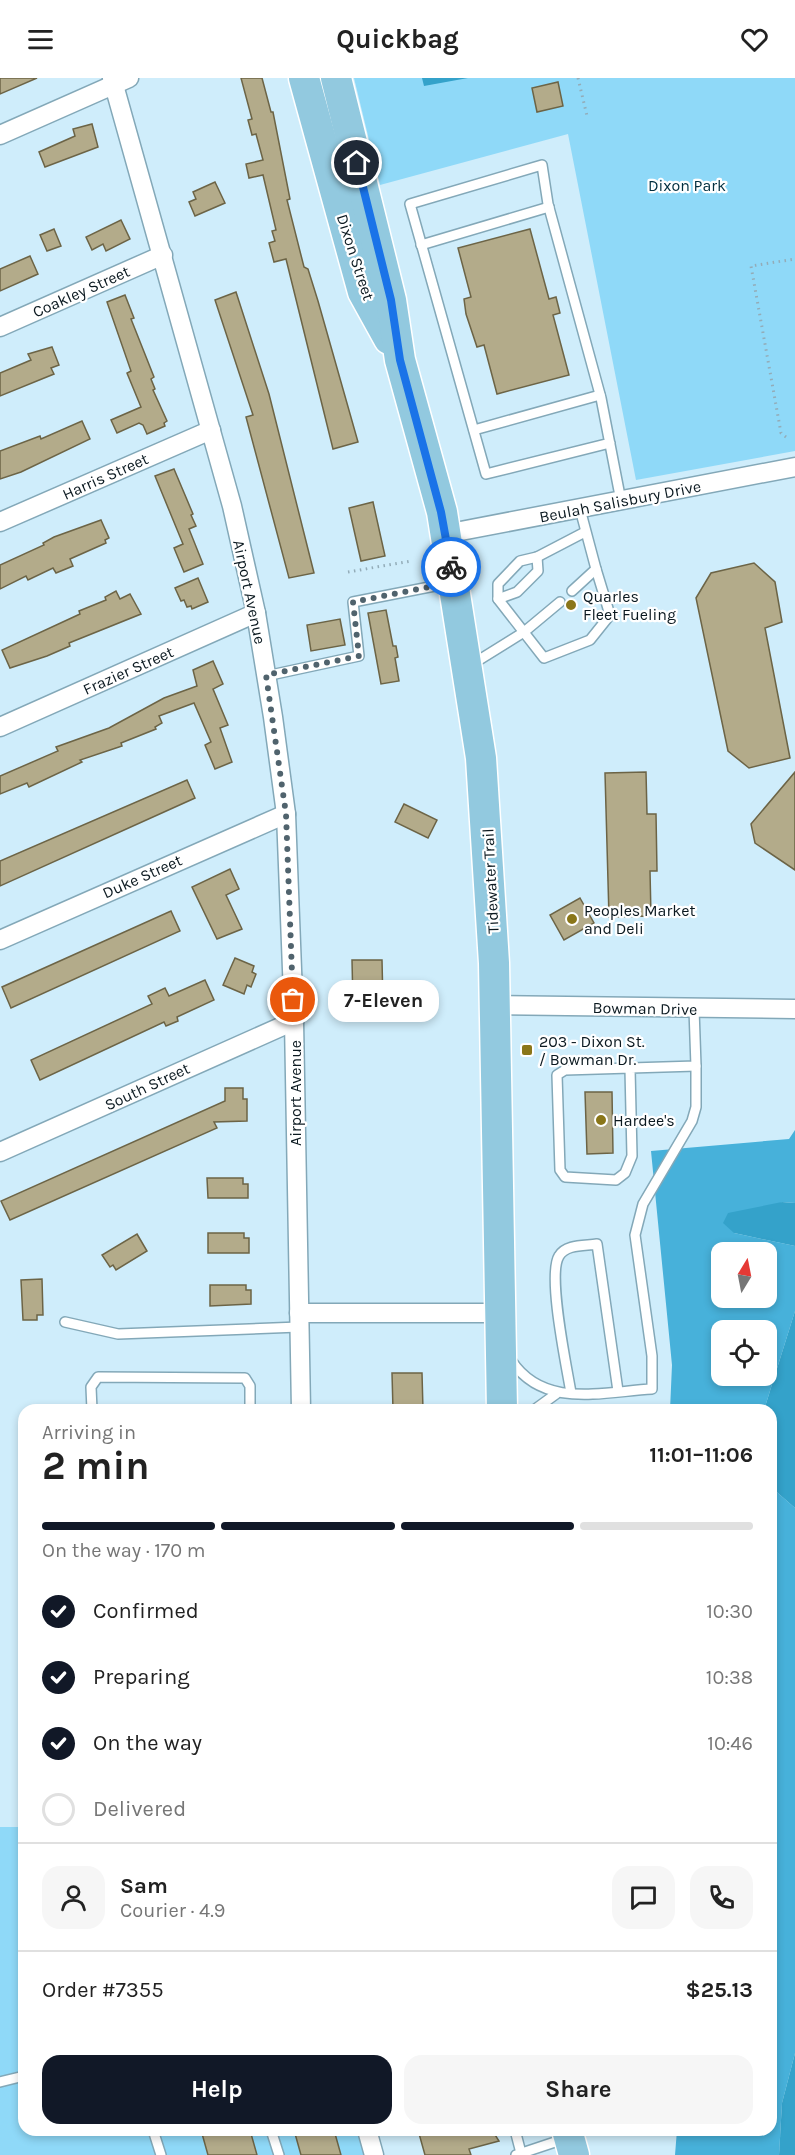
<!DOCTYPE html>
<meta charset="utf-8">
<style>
body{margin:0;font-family:Karla,sans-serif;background:#f6f6f6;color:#222;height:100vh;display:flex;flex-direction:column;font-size:22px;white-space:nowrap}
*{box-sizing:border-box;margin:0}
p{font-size:20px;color:#767676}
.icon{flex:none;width:33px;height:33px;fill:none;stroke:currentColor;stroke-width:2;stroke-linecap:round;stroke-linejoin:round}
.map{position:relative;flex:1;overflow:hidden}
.drawer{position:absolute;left:18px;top:1326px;width:759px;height:732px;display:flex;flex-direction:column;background:#fff;border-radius:18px;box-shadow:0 3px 9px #0003}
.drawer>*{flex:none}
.needle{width:39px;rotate:10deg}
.tools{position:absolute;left:711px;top:1164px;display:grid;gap:12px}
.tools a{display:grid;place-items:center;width:66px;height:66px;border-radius:12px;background:#fff;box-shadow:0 3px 9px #0003;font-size:30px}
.pin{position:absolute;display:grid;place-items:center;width:51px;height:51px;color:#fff;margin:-26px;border:3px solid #fff;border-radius:50%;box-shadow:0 2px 6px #0007}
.courier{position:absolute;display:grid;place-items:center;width:60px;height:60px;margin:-30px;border:4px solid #1a73e8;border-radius:50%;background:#fff;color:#222;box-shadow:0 2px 8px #0007}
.bubble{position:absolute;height:42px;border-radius:18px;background:#fff;box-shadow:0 3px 9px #0003;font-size:20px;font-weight:700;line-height:42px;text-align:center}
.headline em{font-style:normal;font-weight:700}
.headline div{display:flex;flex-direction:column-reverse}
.headline{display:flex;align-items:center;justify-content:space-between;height:102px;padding:0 24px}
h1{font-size:39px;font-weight:700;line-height:45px}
.bar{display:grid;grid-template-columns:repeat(4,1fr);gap:9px 6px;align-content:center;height:72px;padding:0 24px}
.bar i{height:8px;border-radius:4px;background:#e0e0e0}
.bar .selected{background:#111827}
.bar p{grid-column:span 4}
.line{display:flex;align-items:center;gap:15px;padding:0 24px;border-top:2px solid #e0e0e0}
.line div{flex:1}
.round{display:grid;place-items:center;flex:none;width:63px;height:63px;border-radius:18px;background:#f6f6f6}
ol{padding:0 24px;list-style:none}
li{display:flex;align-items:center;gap:18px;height:66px}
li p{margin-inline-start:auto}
li .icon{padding:6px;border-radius:50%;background:#111827;color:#fff;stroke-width:4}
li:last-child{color:#767676}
li i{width:33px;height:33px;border:3px solid #e0e0e0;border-radius:50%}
.primary-button{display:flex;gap:12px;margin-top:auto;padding:12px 24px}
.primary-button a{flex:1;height:69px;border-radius:18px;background:#111827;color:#fff;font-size:24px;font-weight:700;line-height:69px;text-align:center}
.primary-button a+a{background:#f6f6f6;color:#222}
header{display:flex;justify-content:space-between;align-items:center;height:78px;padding:0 24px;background:#fff;font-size:27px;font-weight:700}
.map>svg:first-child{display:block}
.green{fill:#8fd9f8}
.forest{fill:#47b1da;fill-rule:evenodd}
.water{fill:#34a2ca}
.building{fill:#b3ab8a;stroke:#6c6446;stroke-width:1.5}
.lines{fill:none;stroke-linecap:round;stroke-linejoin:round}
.lane-casing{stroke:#83a8b8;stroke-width:12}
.street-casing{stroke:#83a8b8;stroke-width:21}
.primary-casing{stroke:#fff;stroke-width:33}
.path{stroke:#93acb8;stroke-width:3;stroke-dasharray:1.5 4.5;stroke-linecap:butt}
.lane{stroke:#fff;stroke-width:9}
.street{stroke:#fff;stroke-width:18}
.primary{stroke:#92c9df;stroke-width:30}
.done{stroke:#50636d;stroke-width:6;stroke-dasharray:0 10.8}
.route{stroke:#1a73e8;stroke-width:8}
.poi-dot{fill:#8a7619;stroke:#fff;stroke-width:2}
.labels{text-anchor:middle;stroke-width:4.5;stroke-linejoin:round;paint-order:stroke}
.park-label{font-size:16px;fill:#002e3f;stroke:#fff}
.street-label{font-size:16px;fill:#0b1920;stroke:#fff}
.poi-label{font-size:16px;fill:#0b1920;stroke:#fff;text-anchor:start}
</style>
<header><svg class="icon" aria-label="menu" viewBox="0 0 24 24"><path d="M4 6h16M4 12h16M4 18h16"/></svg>Quickbag<svg class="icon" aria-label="heart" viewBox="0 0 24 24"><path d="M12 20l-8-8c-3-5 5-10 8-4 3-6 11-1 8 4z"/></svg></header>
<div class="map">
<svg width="795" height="2077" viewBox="0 0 795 2077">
<rect width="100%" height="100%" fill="#cfedfb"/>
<g class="green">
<path d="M354,0H795V373L636,402L568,56L380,107Z"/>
<path d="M0,1749H24V2052H367L374,2077H0Z"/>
</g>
<g class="forest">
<path d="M795,1052V1125L782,1124L734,1155L795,1168V1233L764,1332H670L672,1287L651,1073L789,1061ZM722,1174H766V1220H722ZM722,1252H766V1298H722Z"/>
<path d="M771,1409L795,1430V1975L782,2025L779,2077H675L677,2052H771Z"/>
</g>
<g class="water">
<path d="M422,0H468L424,8Z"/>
<path d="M782,1124L795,1125V1168L734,1155L723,1145L728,1135Z"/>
<path d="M795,1233V1430L771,1409V1332H764Z"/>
<path d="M795,1975V2077H779L782,2025Z"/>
</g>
<g class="building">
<path d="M0,0H37L0,16Z"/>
<path d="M241,0H262L271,34H273L290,121L287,122L304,189L308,191L318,223L358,364L333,371L286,181L274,184L269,165L275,163L272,153L276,152L263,97L249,100L246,86L263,82L256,56L252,57L248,42L252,41Z"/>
<path d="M558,4L563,28L537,34L532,10Z"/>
<path d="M92,46L98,69L45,89L39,74L75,58L73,51Z"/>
<path d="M215,104L225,125L195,138L189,124L196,121L193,114Z"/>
<path d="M121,142L130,161L106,173L103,166L92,172L86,159Z"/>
<path d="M54,151L61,168L47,173L40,157Z"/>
<path d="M530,151L549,221L556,219L560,235L553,237L569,297L497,316L484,267L477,269L466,236L464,221L471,219L458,170Z"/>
<path d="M30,178L38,196L0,213V191Z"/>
<path d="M236,214L269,316L314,495L289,500L246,339L253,337L215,222Z"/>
<path d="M125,217L134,240L131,241L154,299L151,301L155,311L153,312L167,343L164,345L165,348L147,356L143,347L139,345L117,355L111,342L141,329L127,295L131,293L107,224Z"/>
<path d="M52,269L59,287L51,290L54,296L0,318V295L31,282L28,276Z"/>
<path d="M82,343L90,361L21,394L0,401V373L40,358L41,361Z"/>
<path d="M174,391L193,436L191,437L196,448L189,451L203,486L184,494L174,470L183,466L155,398Z"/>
<path d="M373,424L385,478L361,483L349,430Z"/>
<path d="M101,442L109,460L105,462L106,465L70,481L73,488L56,495L53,490L28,502L26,498L0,511V487L44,467L43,465L54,459Z"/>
<path d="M754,485L775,504L782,544L765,550L790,680L749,690L728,673L696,520L711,495Z"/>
<path d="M198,500L208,524L192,531L191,528L187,529L184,522L181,523L175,510Z"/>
<path d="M116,513L120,521L130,516L141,536L69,565L70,568L47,578L10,590L2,572L80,536L79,533L106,522L105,519Z"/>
<path d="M386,532L393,568H396L398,579L395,580L399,603L381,606L368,535Z"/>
<path d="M340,541L345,567L311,573L307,547Z"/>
<path d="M213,583L223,606L213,611L228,647L220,650L232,684L215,691L205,667L211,664L194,625L159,638L162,645L155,649L156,651L121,665L122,668L80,682L82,684L29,709L27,705L0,716V698L58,673L56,669L109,650L164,620L197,608L193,592Z"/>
<path d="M646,694L647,736H656L657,793H650L651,838L609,839L605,695Z"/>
<path d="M795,694V792L755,765L751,746Z"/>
<path d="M187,702L195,720L0,808V783Z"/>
<path d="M404,726L437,742L428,760L395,744Z"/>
<path d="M230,791L239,811L226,817L242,851L217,861L192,809Z"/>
<path d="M580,820L594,845L564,862L550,837Z"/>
<path d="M171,833L180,853L11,930L2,909Z"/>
<path d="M235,880L254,888L252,894L256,896L251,909L247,907L244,916L223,907Z"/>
<path d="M352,882H382L383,926L353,927Z"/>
<path d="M205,902L214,922L177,939L178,943L166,948L164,944L40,1002L31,982L152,926L148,918L165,910L169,918Z"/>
<path d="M225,1010H243V1021H247V1043L214,1044L217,1050L10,1142L1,1123L225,1023Z"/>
<path d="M585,1014H612L613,1075L587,1076Z"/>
<path d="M207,1100H243V1106H248V1120H208Z"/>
<path d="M208,1155H244V1160H249V1175H208Z"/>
<path d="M137,1156L147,1173L116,1192L113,1187L110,1189L102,1177Z"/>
<path d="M42,1201L43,1237H37V1242H23L21,1202Z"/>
<path d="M210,1207H246V1212H251V1226L210,1228Z"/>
<path d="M392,1295H422L423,1332H393Z"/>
<path d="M201,2052H250L257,2077H208Z"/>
<path d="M294,2052H334L341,2077H301Z"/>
<path d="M418,2052H492L499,2063L469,2071L471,2077H425Z"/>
</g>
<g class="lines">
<defs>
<g id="lane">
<path d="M421,167L549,129"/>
<path d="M474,352L600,317"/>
<path d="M610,365L486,396L410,126L542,87L548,126L601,320L621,423"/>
<path d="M585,454L537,479L520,483L498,506V521L544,580L590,562L610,537L596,491"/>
<path d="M572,513L596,491L580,431"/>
<path d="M498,521L517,514L538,493L537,479"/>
<path d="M471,587L524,554L560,524"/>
<path d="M266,598L359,578L353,524L450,505"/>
<path d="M630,991L632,1078L625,1095L616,1102L565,1099L560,1092L557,997L565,992L696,988L694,931"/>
<path d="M65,1244L118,1256L299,1249"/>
<path d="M511,1282C543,1331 601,1314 652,1311V1278L635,1157L643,1126L692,1043L696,1029V988"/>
<path d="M571,1315C567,1290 547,1197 559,1178C566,1166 585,1168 597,1166L618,1313"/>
<path d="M92,1332L91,1309L98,1299L245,1300L250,1308V1332"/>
<path d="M534,1332L556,1316"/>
<path d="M0,2004L24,1998"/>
<path d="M153,2052L161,2077"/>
<path d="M271,2052L279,2077"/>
<path d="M515,2052L521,2075"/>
<path d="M516,2077L564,2061"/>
</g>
<g id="street">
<path d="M112,0L232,428L256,535L273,639L286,736L294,943L301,1332"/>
<path d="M0,57L129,0"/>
<path d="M0,249L163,177"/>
<path d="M0,444L211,352"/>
<path d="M445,456L795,389"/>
<path d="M0,649L256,535"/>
<path d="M0,862L286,736"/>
<path d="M495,927L795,931"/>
<path d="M0,1074L294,943"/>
<path d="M299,1235H501"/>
<path d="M367,2052L374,2077"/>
</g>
<g id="primary">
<path d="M304,0L363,214L389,261"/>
<path d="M336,0L391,222L400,282L442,434L481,680L494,885L502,1332"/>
<path d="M567,2052L574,2077"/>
</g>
</defs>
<use href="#lane" class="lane-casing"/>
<use href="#street" class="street-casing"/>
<use href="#primary" class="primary-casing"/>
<g class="path">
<path d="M578,0L587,38"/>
<path d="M786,359L781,355L751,188L795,181"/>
<path d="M348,494L411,483"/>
</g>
<use href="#lane" class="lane"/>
<use href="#street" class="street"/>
<use href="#primary" class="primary"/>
</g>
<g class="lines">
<path class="done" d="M293,922L286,736L266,597L359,578L353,524L454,504L451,489"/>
<path class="route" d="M357,85L391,222L400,282L441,434L451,489"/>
</g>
<g class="poi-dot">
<circle cx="571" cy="527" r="6"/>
<circle cx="572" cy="841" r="6"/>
<rect x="521" y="966" width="12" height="12" rx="3"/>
<circle cx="601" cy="1042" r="6"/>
</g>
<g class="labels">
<g class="park-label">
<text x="687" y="113">Dixon Park</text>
</g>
<g class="street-label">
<text transform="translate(356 179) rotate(72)" y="6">Dixon Street</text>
<text transform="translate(81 213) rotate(-24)" y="6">Coakley Street</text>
<text transform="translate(105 398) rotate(-24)" y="6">Harris Street</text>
<text transform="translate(620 423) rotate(-11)" y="6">Beulah Salisbury Drive</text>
<text transform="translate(250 514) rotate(78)" y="6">Airport Avenue</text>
<text transform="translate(128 592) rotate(-24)" y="6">Frazier Street</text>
<text transform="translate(142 798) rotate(-24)" y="6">Duke Street</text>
<text transform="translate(490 803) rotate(-93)" y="6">Tidewater Trail</text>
<text transform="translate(645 930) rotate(1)" y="6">Bowman Drive</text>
<text transform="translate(147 1008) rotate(-25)" y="6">South Street</text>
<text transform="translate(295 1015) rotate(-90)" y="6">Airport Avenue</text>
</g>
<g class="poi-label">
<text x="583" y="524">Quarles<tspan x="583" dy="18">Fleet Fueling</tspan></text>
<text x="584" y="838">Peoples Market<tspan x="584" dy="18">and Deli</tspan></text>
<text x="539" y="969">203 - Dixon St.<tspan x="539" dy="18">/ Bowman Dr.</tspan></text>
<text x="613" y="1048">Hardee's</text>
</g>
</g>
</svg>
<div class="tools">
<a><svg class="needle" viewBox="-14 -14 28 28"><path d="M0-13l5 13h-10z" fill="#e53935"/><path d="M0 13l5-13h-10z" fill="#767676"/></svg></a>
<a><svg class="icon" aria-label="locate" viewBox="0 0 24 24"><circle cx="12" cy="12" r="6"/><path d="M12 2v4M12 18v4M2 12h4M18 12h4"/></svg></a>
</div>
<div class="pin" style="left:293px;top:922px;background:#ea580c"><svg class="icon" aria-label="bag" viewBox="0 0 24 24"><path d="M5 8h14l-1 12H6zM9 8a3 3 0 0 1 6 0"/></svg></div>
<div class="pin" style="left:357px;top:85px;background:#1f2937"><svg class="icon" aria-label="home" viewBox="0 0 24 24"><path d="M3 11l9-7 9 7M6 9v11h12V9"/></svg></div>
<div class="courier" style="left:451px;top:489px"><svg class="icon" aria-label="bike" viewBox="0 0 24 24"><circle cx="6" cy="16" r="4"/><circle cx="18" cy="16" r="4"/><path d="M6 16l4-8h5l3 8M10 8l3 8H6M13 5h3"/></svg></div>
<div class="bubble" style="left:328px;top:902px;width:111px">7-Eleven</div>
<section class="drawer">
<div class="headline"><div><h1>2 min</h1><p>Arriving in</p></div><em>11:01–11:06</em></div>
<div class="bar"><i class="selected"></i><i class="selected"></i><i class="selected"></i><i></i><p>On the way · 170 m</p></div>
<ol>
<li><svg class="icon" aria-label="check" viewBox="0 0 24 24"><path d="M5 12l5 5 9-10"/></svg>Confirmed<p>10:30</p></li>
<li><svg class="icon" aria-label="check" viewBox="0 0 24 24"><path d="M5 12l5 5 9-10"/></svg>Preparing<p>10:38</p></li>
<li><svg class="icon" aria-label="check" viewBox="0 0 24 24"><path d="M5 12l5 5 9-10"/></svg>On the way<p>10:46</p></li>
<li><i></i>Delivered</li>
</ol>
<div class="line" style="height:108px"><a class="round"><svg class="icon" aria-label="person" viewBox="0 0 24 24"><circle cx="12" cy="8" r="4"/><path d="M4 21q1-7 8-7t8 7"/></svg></a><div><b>Sam</b><p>Courier · 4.9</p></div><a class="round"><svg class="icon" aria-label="chat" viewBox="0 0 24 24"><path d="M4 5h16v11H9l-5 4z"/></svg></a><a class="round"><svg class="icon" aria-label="phone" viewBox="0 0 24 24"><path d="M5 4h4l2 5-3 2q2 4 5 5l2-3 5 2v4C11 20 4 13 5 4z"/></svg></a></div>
<div class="line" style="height:78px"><div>Order #7355</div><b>$25.13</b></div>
<div class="primary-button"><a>Help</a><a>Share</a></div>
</section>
</div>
